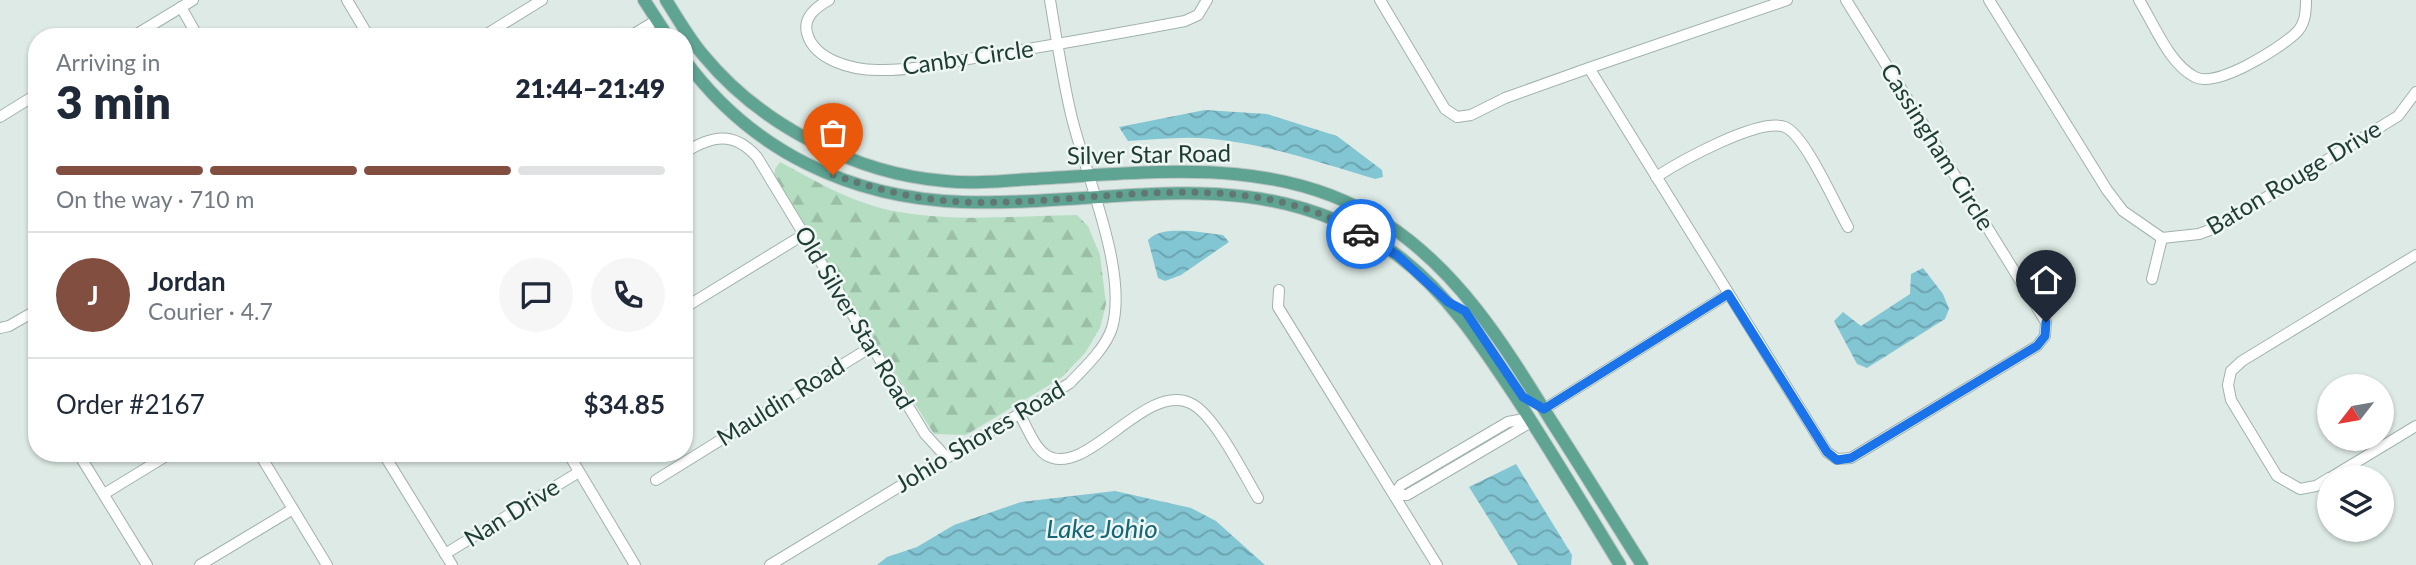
<!DOCTYPE html>
<meta charset="utf-8">
<style>
body{margin:0;font-family:Lato,sans-serif;background:#f6f6f7;color:#1f2937;height:100vh;display:flex;flex-direction:column;font-size:26px;white-space:nowrap}
*{box-sizing:border-box;margin:0}
p{font-size:23px;color:#747a83}
.icon{flex:none;width:38px;height:38px;fill:none;stroke:currentColor;stroke-width:2;stroke-linecap:round;stroke-linejoin:round}
.map{position:relative;flex:1;overflow:hidden}
.details{position:absolute;left:28px;top:28px;width:665px;height:434px;display:flex;flex-direction:column;background:#fff;border-radius:28px;box-shadow:0 2px 5px #0004}
.details>*{flex:none}
.needle{width:46px;rotate:239deg}
.fabs{position:absolute;left:2317px;top:374px;display:grid;gap:14px}
.fabs a{display:grid;place-items:center;width:77px;height:77px;border-radius:50%;background:#fff;box-shadow:0 2px 5px #0004;font-size:35px}
.pin{position:absolute;display:grid;place-items:center;width:60px;height:60px;color:#fff;margin:-72px -30px;border-radius:50% 50% 50% 0;rotate:-45deg;box-shadow:0 0 7px #0007}
.pin .icon{rotate:45deg}
.courier{position:absolute;display:grid;place-items:center;width:70px;height:70px;margin:-35px;border:5px solid #1a73e8;border-radius:50%;background:#fff;color:#222;box-shadow:0 2px 9px #0007}
.summary em{font-style:normal;font-weight:800}
.summary div{display:flex;flex-direction:column-reverse}
.summary{display:flex;align-items:center;justify-content:space-between;height:119px;padding:0 28px}
h1{font-size:46px;font-weight:800;line-height:52px}
.bar{display:grid;grid-template-columns:repeat(4,1fr);gap:10px 7px;align-content:center;height:84px;padding:0 28px}
.bar i{height:9px;border-radius:5px;background:#e0e1e3}
.bar .on{background:#814e40}
.bar p{grid-column:span 4}
.line{display:flex;align-items:center;gap:18px;padding:0 28px;border-top:2px solid #e0e1e3}
.line div{flex:1}
.round{display:grid;place-items:center;flex:none;width:74px;height:74px;border-radius:37px;background:#f6f6f7}
.map>svg:first-child{display:block}
.forest{fill:url(#forest-firs)}
.water{fill:url(#water-waves)}
.lines{fill:none;stroke-linecap:round;stroke-linejoin:round}
.minor-casing{stroke:#a1b2ac;stroke-width:12}
.major-casing{stroke:#bcc4c2;stroke-width:14}
.minor{stroke:#fff;stroke-width:10}
.major{stroke:#5fa393;stroke-width:12}
.done{stroke:#617872;stroke-width:7;stroke-dasharray:0 12.6}
.route{stroke:#1a73e8;stroke-width:9}
.labels{text-anchor:middle;stroke-width:5;stroke-linejoin:round;paint-order:stroke}
.street-label{font-size:24px;fill:#1e3b34;stroke:#eef7f3}
.water-label{font-size:26px;font-style:italic;fill:#166679;stroke:#eef7f3}
</style>
<div class="map">
<svg width="2416" height="565" viewBox="0 0 2416 565">
<defs>
<pattern id="forest-firs" width="22" height="20" patternUnits="userSpaceOnUse" patternTransform="scale(1.75)"><rect width="22" height="20" fill="#b5ddc1"/><path d="M5 1l3.5 6h-7zM16 11l3.5 6h-7z" fill="#9bbfa6"/></pattern>
<pattern id="water-waves" width="16" height="10" patternUnits="userSpaceOnUse" patternTransform="scale(1.75)"><rect width="16" height="10" fill="#82c5d3"/><path d="M0 5q4-4 8 0t8 0" fill="none" stroke="#6aa1ac"/></pattern>
</defs>
<rect width="100%" height="100%" fill="#deeae5"/>
<path class="forest" d="M780,162C817,182 856,205 899,212C958,222 1017,216 1077,215L1088,226L1100,255L1106,304L1100,328L1085,353L1061,378L966,435L934,434L774,179L775,169Z"/>
<g class="water">
<path d="M1205,110L1267,114L1337,136L1382,170L1383,177L1375,179C1317,162 1259,141 1198,138C1174,137 1151,140 1128,141L1119,127Z"/>
<path d="M1191,231L1223,235L1229,242L1181,275L1165,281L1158,278L1148,240C1159,229 1176,231 1191,231Z"/>
<path d="M1923,268L1943,294L1949,309L1945,319L1867,368L1857,364L1834,321L1843,312L1861,326L1910,294L1911,274Z"/>
<path d="M1516,464L1572,555L1571,565H1518L1469,487Z"/>
<path d="M1115,491L1191,508L1216,521L1265,565H877L887,557L917,547L954,525L1021,502Z"/>
</g>
<g class="lines">
<defs>
<g id="minor">
<path d="M347,0L369,37"/>
<path d="M829,0C816,7 803,17 807,33C814,60 852,70 878,70C911,71 946,63 979,57C1048,46 1116,34 1185,21L1198,15L1207,0"/>
<path d="M1380,0L1445,109L1457,117L1471,115L1505,98L1589,68L1787,0"/>
<path d="M1989,0L2107,190L2123,211L2162,238L2199,234L2218,227L2398,116L2416,92"/>
<path d="M2139,0C2154,24 2169,64 2195,77C2217,88 2277,50 2295,34C2305,25 2306,13 2306,0"/>
<path d="M181,7L198,37"/>
<path d="M132,37L193,0"/>
<path d="M482,37L542,0"/>
<path d="M629,37L657,20"/>
<path d="M1589,68L1827,452L1837,459L1851,458L2037,346L2045,336L2046,322L1846,0"/>
<path d="M0,117L37,94"/>
<path d="M684,153C712,135 734,131 757,157L925,434L946,457"/>
<path d="M1656,177C1679,162 1759,117 1785,127C1805,135 1836,206 1848,227"/>
<path d="M2152,279L2162,238"/>
<path d="M1279,290L1278,307L1437,565"/>
<path d="M684,308L803,235"/>
<path d="M0,328L9,326L37,310"/>
<path d="M1544,409L1728,294"/>
<path d="M1020,415C1027,427 1034,447 1046,455C1086,480 1144,382 1190,403C1214,413 1244,475 1258,498"/>
<path d="M78,453L147,565"/>
<path d="M259,453L327,565"/>
<path d="M383,453L452,565"/>
<path d="M568,453L635,565"/>
<path d="M2329,478L2316,486L2300,489L2277,476L2231,400L2228,385L2231,371L2242,361L2416,255"/>
<path d="M2330,478L2416,426"/>
<path d="M656,480L871,347"/>
<path d="M104,494L171,453"/>
<path d="M1394,495L1401,485L1508,422L1529,418"/>
<path d="M1394,495H1407L1531,422"/>
<path d="M445,554L579,472"/>
<path d="M200,565L293,509"/>
<path d="M770,565L1070,383C1085,367 1105,349 1112,328C1129,270 1083,170 1070,110C1062,74 1056,37 1050,0"/>
</g>
<g id="major">
<path d="M644,0L668,37"/>
<path d="M666,0C678,19 690,40 704,56C761,125 856,174 945,181C973,184 1003,181 1031,179C1150,173 1279,153 1385,223C1459,271 1504,345 1550,419C1581,467 1611,516 1642,565"/>
<path d="M684,59C751,151 850,198 963,202C1115,207 1262,156 1397,255C1449,294 1484,349 1519,402C1554,456 1587,511 1620,565"/>
</g>
</defs>
<use href="#minor" class="minor-casing"/>
<use href="#major" class="major-casing"/>
<use href="#minor" class="minor"/>
<use href="#major" class="major"/>
</g>
<g class="lines">
<path class="done" d="M833,175C876,189 917,200 963,202C1095,207 1240,161 1361,234"/>
<path class="route" d="M1361,234L1397,255L1448,302L1465,311L1523,397L1544,409L1728,294L1827,452L1837,460L1851,458L2037,346L2045,336L2046,322"/>
</g>
<g class="labels">
<g class="street-label">
<text transform="translate(968 58) rotate(-8)" y="8">Canby Circle</text>
<text transform="translate(1937 147) rotate(58)" y="8">Cassingham Circle</text>
<text transform="translate(1149 155) rotate(-1)" y="8">Silver Star Road</text>
<text transform="translate(2294 178) rotate(-31)" y="8">Baton Rouge Drive</text>
<text transform="translate(854 318) rotate(59)" y="8">Old Silver Star Road</text>
<text transform="translate(781 402) rotate(-32)" y="8">Mauldin Road</text>
<text transform="translate(980 437) rotate(-31)" y="8">Johio Shores Road</text>
<text transform="translate(512 513) rotate(-32)" y="8">Nan Drive</text>
</g>
<g class="water-label">
<text x="1102" y="538">Lake Johio</text>
</g>
</g>
</svg>
<div class="fabs">
<a><svg class="needle" viewBox="-14 -14 28 28"><path d="M0-13l5 13h-10z" fill="#e53935"/><path d="M0 13l5-13h-10z" fill="#747a83"/></svg></a>
<a><svg class="icon" aria-label="layers" viewBox="0 0 24 24"><path d="M12 4l9 5-9 5-9-5zM3 14l9 5 9-5"/></svg></a>
</div>
<div class="pin" style="left:833px;top:175px;background:#ea580c"><svg class="icon" aria-label="bag" viewBox="0 0 24 24"><path d="M5 8h14l-1 12H6zM9 8a3 3 0 0 1 6 0"/></svg></div>
<div class="pin" style="left:2046px;top:322px;background:#1f2937"><svg class="icon" aria-label="home" viewBox="0 0 24 24"><path d="M3 11l9-7 9 7M6 9v11h12V9"/></svg></div>
<div class="courier" style="left:1361px;top:234px"><svg class="icon" aria-label="car" viewBox="0 0 24 24"><path d="M5 17H2v-5l4-1 3-4h7l3 4 3 1v5h-3M9 17h6M6 11h13"/><circle cx="7" cy="17" r="2"/><circle cx="17" cy="17" r="2"/></svg></div>
<section class="details">
<div class="summary"><div><h1>3 min</h1><p>Arriving in</p></div><em>21:44–21:49</em></div>
<div class="bar"><i class="on"></i><i class="on"></i><i class="on"></i><i></i><p>On the way · 710 m</p></div>
<div class="line" style="height:126px"><b class="round" style="background:#814e40;color:#fff">J</b><div><b>Jordan</b><p>Courier · 4.7</p></div><a class="round"><svg class="icon" aria-label="chat" viewBox="0 0 24 24"><path d="M4 5h16v11H9l-5 4z"/></svg></a><a class="round"><svg class="icon" aria-label="phone" viewBox="0 0 24 24"><path d="M5 4h4l2 5-3 2q2 4 5 5l2-3 5 2v4C11 20 4 13 5 4z"/></svg></a></div>
<div class="line" style="height:91px"><div>Order #2167</div><b>$34.85</b></div>
</section>
</div>
